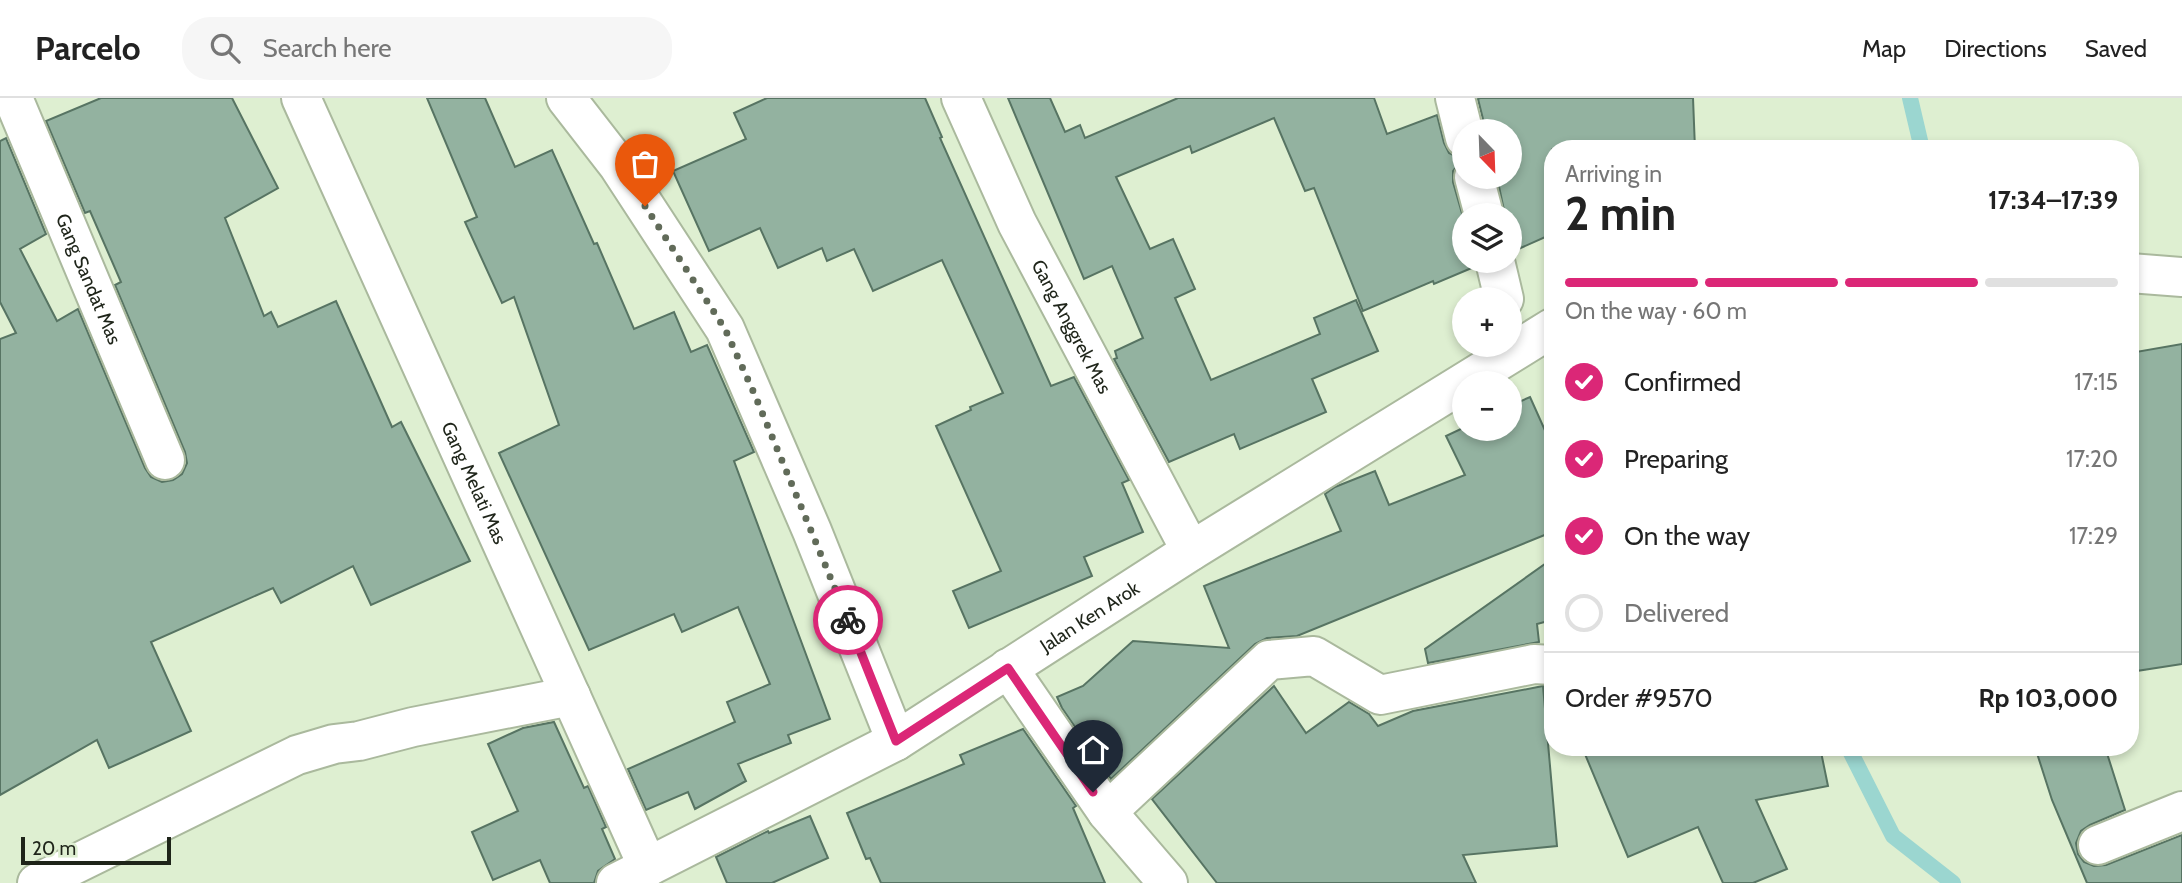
<!DOCTYPE html>
<meta charset="utf-8">
<style>
body{margin:0;font-family:Cabin,sans-serif;background:#f6f6f6;color:#222;height:100vh;display:flex;flex-direction:column;font-size:26px;white-space:nowrap}
*{box-sizing:border-box;margin:0}
p{font-size:23px;color:#767676}
.icon{flex:none;width:38px;height:38px;fill:none;stroke:currentColor;stroke-width:2;stroke-linecap:round;stroke-linejoin:round}
.map{position:relative;flex:1;overflow:hidden}
.side{position:absolute;left:1544px;top:42px;width:595px;height:616px;display:flex;flex-direction:column;background:#fff;border-radius:28px;box-shadow:0 4px 10px #0003}
.side>*{flex:none}
.needle{width:46px;rotate:157deg}
.buttons{position:absolute;left:1452px;top:21px;display:grid;gap:14px}
.buttons a{display:grid;place-items:center;width:70px;height:70px;border-radius:50%;background:#fff;box-shadow:0 4px 10px #0003;font-size:35px}
.scale{position:absolute;left:21px;bottom:18px;width:150px;box-sizing:border-box;padding-left:7px;border:4px solid #1e2419;border-top:0;font-size:19px;line-height:24px;white-space:nowrap;color:#1e2419;-webkit-text-stroke:5px #deefd1;paint-order:stroke}
.pin{position:absolute;display:grid;place-items:center;width:60px;height:60px;color:#fff;margin:-72px -30px;border-radius:50% 50% 50% 0;rotate:-45deg;box-shadow:0 0 7px #0007}
.pin .icon{rotate:45deg}
.courier{position:absolute;display:grid;place-items:center;width:70px;height:70px;margin:-35px;border:5px solid #db2777;border-radius:50%;background:#fff;color:#222;box-shadow:0 2px 9px #0007}
.overview em{font-style:normal;font-weight:700}
.overview div{display:flex;flex-direction:column-reverse}
.overview{display:flex;align-items:center;justify-content:space-between;height:119px;padding:0 21px}
h1{font-size:46px;font-weight:700;line-height:52px}
.bar{display:grid;grid-template-columns:repeat(4,1fr);gap:10px 7px;align-content:center;height:84px;padding:0 21px}
.bar i{height:9px;border-radius:5px;background:#e0e0e0}
.bar .selected{background:#db2777}
.bar p{grid-column:span 4}
.line{display:flex;align-items:center;gap:18px;padding:0 21px;border-top:2px solid #e0e0e0}
.line div{flex:1}
ol{padding:0 21px;list-style:none}
li{display:flex;align-items:center;gap:21px;height:77px}
li p{margin-inline-start:auto}
li .icon{padding:7px;border-radius:50%;background:#db2777;color:#fff;stroke-width:4}
li:last-child{color:#767676}
li i{width:38px;height:38px;border:4px solid #e0e0e0;border-radius:50%}
header{display:flex;align-items:center;gap:42px;box-sizing:border-box;height:98px;padding:0 35px;background:#fff;border-bottom:2px solid #e0e0e0}
header strong{font-size:33px}
nav{display:flex;gap:38px;margin-inline-start:auto;font-size:24px}
.search{width:490px;height:63px;background:#f6f6f6;display:flex;align-items:center;gap:18px;box-sizing:border-box;padding:0 24px;border-radius:28px;color:#767676;font-size:26px}
.map>svg:first-child{display:block}
.lines{fill:none;stroke-linecap:round;stroke-linejoin:round}
.stream{stroke:#9bd6d0;stroke-width:16}
.building{fill:#93b2a0;stroke:#577463;stroke-width:2}
.minor-casing{stroke:#aab99d;stroke-width:42}
.tertiary-casing{stroke:#aab99d;stroke-width:42}
.minor{stroke:#fff;stroke-width:38}
.tertiary{stroke:#fff;stroke-width:38}
.done{stroke:#616b59;stroke-width:7;stroke-dasharray:0 12.6}
.route{stroke:#db2777;stroke-width:9}
.labels{text-anchor:middle;stroke-width:7;stroke-linejoin:round;paint-order:stroke}
.street-label{font-size:19px;fill:#1e2419;stroke:#deefd1}
</style>
<header>
<strong>Parcelo</strong>
<div class="search"><svg class="icon" aria-label="search" viewBox="0 0 24 24"><circle cx="10" cy="10" r="6"/><path d="M15 15l6 6"/></svg>Search here</div>
<nav><a>Map</a><a>Directions</a><a>Saved</a></nav>
</header>
<div class="map">
<svg width="2182" height="785" viewBox="0 0 2182 785">
<rect width="100%" height="100%" fill="#deefd1"/>
<g class="lines">
<g class="stream">
<path d="M1910,0L1922,51"/>
<path d="M1848,649L1893,738L1953,785"/>
</g>
</g>
<g class="building">
<path d="M101,0H232L278,90L225,120L264,218L271,214L278,229L336,203L392,329L401,324L470,463L371,507L353,468L281,505L273,490L151,544L191,633L109,670L97,642L0,697V241L16,235L0,204V43L6,40L46,136L20,151L57,223L78,211L145,370L151,379L162,384L173,382L182,376L187,365L185,354L115,187L121,184L90,113L85,115L46,23Z"/>
<path d="M427,0H485L515,69L552,52L594,146L597,145L634,231L674,214L691,254L707,247L754,354L734,363L830,621L788,637L791,645L738,666L746,683L695,711L688,694L646,712L628,671L735,624L727,604L770,586L738,509L682,534L674,516L589,552L499,355L559,327L514,199L502,205L465,124L477,119Z"/>
<path d="M767,0H925L942,39L940,40L1051,288L1074,279L1129,382L1122,385L1143,434L1084,459L1092,478L969,530L953,493L1001,473L936,328L971,312L970,309L1003,295L942,162L873,193L854,151L827,163L822,150L778,170L760,130L709,153L673,73L746,41L734,15Z"/>
<path d="M1008,0H1050L1065,34L1080,27L1085,40L1178,0H1374L1387,36L1437,17L1444,45L1449,55L1462,61L1453,73V84L1465,126V163H1474V169L1434,186L1433,183L1363,213L1314,90L1305,93L1274,20L1192,55L1190,48L1116,79L1150,151L1173,141L1195,191L1175,200L1211,282L1320,236L1314,220L1356,202L1378,253L1312,281L1326,314L1240,351L1234,336L1169,364L1114,261L1117,260L1115,253L1143,240L1112,168L1084,181Z"/>
<path d="M1480,0H1693L1695,51H1552V136L1514,153L1510,147V117H1505L1497,79H1510V33H1486L1478,1Z"/>
<path d="M2182,246V566L2130,574V255Z"/>
<path d="M1530,299L1552,348V434L1297,538L1267,540L1255,546L1111,681L1062,610L1057,599L1083,588L1133,543L1229,550L1204,488L1341,433L1325,396L1335,389L1375,373L1389,407L1465,377L1446,338L1465,329L1510,331V308Z"/>
<path d="M1552,461V522L1537,526L1539,544L1428,565L1425,551Z"/>
<path d="M1274,588L1306,635L1349,604L1369,616L1378,628L1413,613L1543,588L1557,748L1463,757L1476,785H1217L1152,701Z"/>
<path d="M554,624L584,690L588,688L606,729L602,731L615,761L598,773L594,785H550L540,762L493,782L472,734L518,713L488,646L523,630Z"/>
<path d="M1023,631L1076,708L1073,710L1105,785H881L870,760L866,761L847,715L964,666L960,657Z"/>
<path d="M1582,649H1820L1828,688L1756,702L1787,771L1753,785H1723L1698,729L1628,759Z"/>
<path d="M2035,649H2105L2125,712L2090,727L2081,733L2076,745L2078,756L2084,764L2094,768L2106,767L2182,737V785H2087L2052,702Z"/>
<path d="M810,718L828,760L772,785H727L716,759L768,733L769,735Z"/>
</g>
<g class="lines">
<defs>
<g id="minor">
<path id="s1" d="M13,0L165,362"/>
<path id="s2" d="M301,0L648,769"/>
<path d="M566,0L618,67L725,231L812,433L896,643"/>
<path id="s3" d="M961,0L1017,125L1191,453"/>
<path d="M1455,0L1465,40"/>
<path d="M1474,79L1484,117"/>
<path d="M1495,163L1504,201"/>
<path d="M1008,570L1107,714L1168,785"/>
<path d="M1107,714L1269,562L1314,558L1380,597L1534,566L1552,567"/>
<path d="M2098,747L2182,713"/>
<path d="M37,785L297,657L334,646L359,643L413,629L571,598"/>
</g>
<g id="tertiary">
<path d="M2130,175L2182,179"/>
<path id="s4" d="M616,785L896,643L1191,453L1552,230"/>
</g>
</defs>
<use href="#minor" class="minor-casing"/>
<use href="#tertiary" class="tertiary-casing"/>
<use href="#minor" class="minor"/>
<use href="#tertiary" class="tertiary"/>
</g>
<g class="lines">
<path class="done" d="M645,108L725,231L754,295L848,522"/>
<path class="route" d="M848,522L896,643L1008,570L1093,694"/>
</g>
<g class="labels">
<g class="street-label">
<text dy="7" stroke="none"><textPath href="#s1" startOffset="196">Gang Sandat Mas</textPath></text>
<text dy="7" stroke="none"><textPath href="#s3" startOffset="254">Gang Anggrek Mas</textPath></text>
<text dy="7" stroke="none"><textPath href="#s2" startOffset="422">Gang Melati Mas</textPath></text>
<text dy="7" stroke="none"><textPath href="#s4" startOffset="544">Jalan Ken Arok</textPath></text>
</g>
</g>
</svg>
<div class="buttons">
<a><svg class="needle" viewBox="-14 -14 28 28"><path d="M0-13l5 13h-10z" fill="#e53935"/><path d="M0 13l5-13h-10z" fill="#767676"/></svg></a>
<a><svg class="icon" aria-label="layers" viewBox="0 0 24 24"><path d="M12 4l9 5-9 5-9-5zM3 14l9 5 9-5"/></svg></a>
<a>+</a>
<a>−</a>
</div>
<div class="scale">20 m</div>
<div class="pin" style="left:645px;top:108px;background:#ea580c"><svg class="icon" aria-label="bag" viewBox="0 0 24 24"><path d="M5 8h14l-1 12H6zM9 8a3 3 0 0 1 6 0"/></svg></div>
<div class="pin" style="left:1093px;top:694px;background:#1f2937"><svg class="icon" aria-label="home" viewBox="0 0 24 24"><path d="M3 11l9-7 9 7M6 9v11h12V9"/></svg></div>
<div class="courier" style="left:848px;top:522px"><svg class="icon" aria-label="bike" viewBox="0 0 24 24"><circle cx="6" cy="16" r="4"/><circle cx="18" cy="16" r="4"/><path d="M6 16l4-8h5l3 8M10 8l3 8H6M13 5h3"/></svg></div>
<section class="side">
<div class="overview"><div><h1>2 min</h1><p>Arriving in</p></div><em>17:34–17:39</em></div>
<div class="bar"><i class="selected"></i><i class="selected"></i><i class="selected"></i><i></i><p>On the way · 60 m</p></div>
<ol>
<li><svg class="icon" aria-label="check" viewBox="0 0 24 24"><path d="M5 12l5 5 9-10"/></svg>Confirmed<p>17:15</p></li>
<li><svg class="icon" aria-label="check" viewBox="0 0 24 24"><path d="M5 12l5 5 9-10"/></svg>Preparing<p>17:20</p></li>
<li><svg class="icon" aria-label="check" viewBox="0 0 24 24"><path d="M5 12l5 5 9-10"/></svg>On the way<p>17:29</p></li>
<li><i></i>Delivered</li>
</ol>
<div class="line" style="height:91px"><div>Order #9570</div><b>Rp 103,000</b></div>
</section>
</div>
